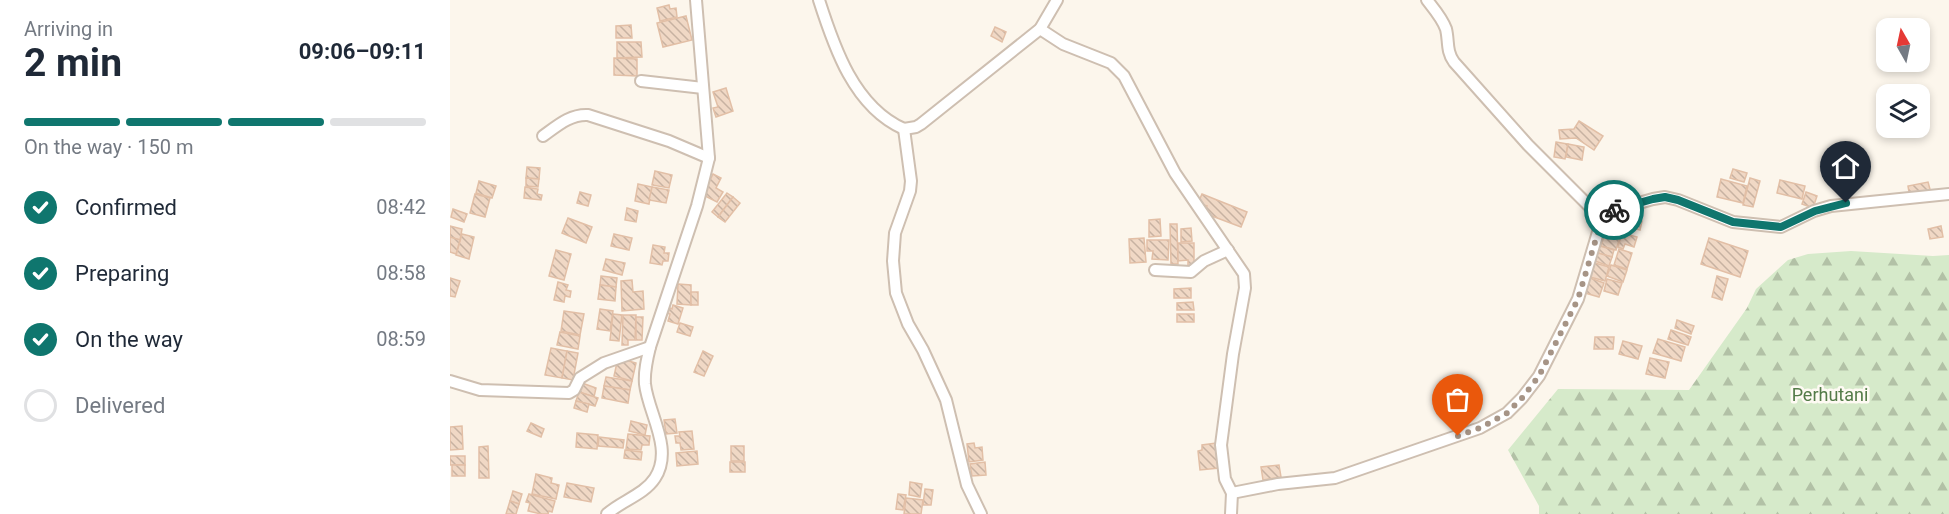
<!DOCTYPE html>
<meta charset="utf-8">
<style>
body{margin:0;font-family:Roboto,sans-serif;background:#f6f6f7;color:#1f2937;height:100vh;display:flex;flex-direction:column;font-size:22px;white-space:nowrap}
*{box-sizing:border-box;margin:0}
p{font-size:20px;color:#747a83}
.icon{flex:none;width:33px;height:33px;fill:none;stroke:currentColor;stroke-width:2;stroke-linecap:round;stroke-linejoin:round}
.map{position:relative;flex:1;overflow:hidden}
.side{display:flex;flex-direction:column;background:#fff;width:450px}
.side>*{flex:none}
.needle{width:39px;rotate:351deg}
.controls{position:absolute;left:1426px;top:18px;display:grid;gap:12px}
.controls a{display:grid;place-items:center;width:54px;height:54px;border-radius:12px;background:#fff;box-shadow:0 3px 9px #0003;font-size:30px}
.pin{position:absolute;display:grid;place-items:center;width:51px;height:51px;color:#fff;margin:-62px -26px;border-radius:50% 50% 50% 0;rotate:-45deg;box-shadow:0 0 6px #0007}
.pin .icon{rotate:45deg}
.courier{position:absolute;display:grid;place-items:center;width:60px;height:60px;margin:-30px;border:4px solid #0f766e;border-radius:50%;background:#fff;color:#222;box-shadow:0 2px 8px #0007}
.summary em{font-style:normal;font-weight:700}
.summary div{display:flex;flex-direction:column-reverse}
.summary{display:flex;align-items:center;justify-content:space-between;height:102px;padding:0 24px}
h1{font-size:39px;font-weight:700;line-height:45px}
.bar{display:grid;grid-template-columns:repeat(4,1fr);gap:9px 6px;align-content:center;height:72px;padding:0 24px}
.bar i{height:8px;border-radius:4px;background:#e0e1e3}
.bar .current{background:#0f766e}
.bar p{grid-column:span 4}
ol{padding:0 24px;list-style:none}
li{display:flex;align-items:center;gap:18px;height:66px}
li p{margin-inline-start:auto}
li .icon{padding:6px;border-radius:50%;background:#0f766e;color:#fff;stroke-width:4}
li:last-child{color:#747a83}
li i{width:33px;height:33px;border:3px solid #e0e1e3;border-radius:50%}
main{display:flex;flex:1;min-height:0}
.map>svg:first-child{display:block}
.forest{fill:url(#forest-firs)}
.building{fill:url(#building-back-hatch);stroke:#e2bfa6;stroke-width:1.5}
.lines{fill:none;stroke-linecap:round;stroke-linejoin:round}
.minor-casing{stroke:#cebfb1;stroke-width:14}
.minor{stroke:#fff;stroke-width:10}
.done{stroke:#a69486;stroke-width:6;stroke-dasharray:0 10.8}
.route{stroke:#0f766e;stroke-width:8}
.labels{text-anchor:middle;stroke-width:5;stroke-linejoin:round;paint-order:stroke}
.park-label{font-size:18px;fill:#547b48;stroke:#fefaf3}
</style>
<main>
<section class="side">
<div class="summary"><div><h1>2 min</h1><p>Arriving in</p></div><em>09:06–09:11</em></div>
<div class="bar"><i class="current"></i><i class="current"></i><i class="current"></i><i></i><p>On the way · 150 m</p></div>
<ol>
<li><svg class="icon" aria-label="check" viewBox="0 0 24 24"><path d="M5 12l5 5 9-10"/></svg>Confirmed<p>08:42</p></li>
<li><svg class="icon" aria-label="check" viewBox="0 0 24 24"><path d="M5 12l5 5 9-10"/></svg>Preparing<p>08:58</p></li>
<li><svg class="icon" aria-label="check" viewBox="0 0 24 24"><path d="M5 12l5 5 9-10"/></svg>On the way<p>08:59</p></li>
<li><i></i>Delivered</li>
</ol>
</section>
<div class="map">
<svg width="1499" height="514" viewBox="0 0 1499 514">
<defs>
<pattern id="forest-firs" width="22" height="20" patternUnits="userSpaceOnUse" patternTransform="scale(1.5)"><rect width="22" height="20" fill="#d6eaca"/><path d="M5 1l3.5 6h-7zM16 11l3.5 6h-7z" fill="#b2c1a6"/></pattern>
<pattern id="building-back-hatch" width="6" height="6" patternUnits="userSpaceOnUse" patternTransform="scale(1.5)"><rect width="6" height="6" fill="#f0d8c5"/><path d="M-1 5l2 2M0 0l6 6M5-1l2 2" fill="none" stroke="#c7b2a2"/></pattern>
</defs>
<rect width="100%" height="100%" fill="#fcf6ec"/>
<path class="forest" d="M1401,251L1483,256L1499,255V514H1089V506L1058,450L1108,389L1239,390L1297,308L1306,289L1338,260L1358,254Z"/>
<g class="building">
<path d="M219,5L220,9L226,8L227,17L210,21L207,8Z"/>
<path d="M236,16L242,40L213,47L207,23Z"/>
<path d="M181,25L182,38H166V26Z"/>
<path d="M545,27L556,32L552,42L541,36Z"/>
<path d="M167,42H191L192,57L167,58Z"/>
<path d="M164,58L187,59V76L164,75Z"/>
<path d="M276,88L283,111L266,117L263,108L268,107L263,92Z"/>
<path d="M1129,121L1153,136L1144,150L1126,138L1110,139L1109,130L1124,129Z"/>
<path d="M1106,142L1118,144L1115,159L1104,157Z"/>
<path d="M1118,144L1134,147L1132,160L1116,157Z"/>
<path d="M77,167L90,168L89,179L76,178Z"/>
<path d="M1283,169L1297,173L1294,182L1280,178Z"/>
<path d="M205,171L222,175L219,188L202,185Z"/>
<path d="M263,174L271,178L266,188L273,192L267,202L253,195Z"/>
<path d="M76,178L89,179L88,187L76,186Z"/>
<path d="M1300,178L1310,181L1303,207L1293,205Z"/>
<path d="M1271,179L1297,186L1293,203L1267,197Z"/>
<path d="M1330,180L1355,186L1352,199L1327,193Z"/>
<path d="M29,181L46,186L42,198L26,193Z"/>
<path d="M1478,182L1481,193L1460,198L1458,186Z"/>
<path d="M188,184L202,187L199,204L185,201Z"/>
<path d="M75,187L88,189L87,194L92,195L91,200L74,198Z"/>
<path d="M202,187L219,190L216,203L199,200Z"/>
<path d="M130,192L141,195L138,206L127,203Z"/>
<path d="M1356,192L1367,196L1363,208L1352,204Z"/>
<path d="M277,193L283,197L268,217L262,212Z"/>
<path d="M25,194L40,198L35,217L20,213Z"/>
<path d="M752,194L797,212L791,227L754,213L757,206L748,203Z"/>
<path d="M283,197L290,203L275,222L268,217Z"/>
<path d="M177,208L188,211L186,222L175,220Z"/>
<path d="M3,209L17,214L14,222L1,217Z"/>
<path d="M1161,214L1176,218L1172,232L1157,228Z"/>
<path d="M118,218L142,227L136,243L112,233Z"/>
<path d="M1179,218L1192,221L1190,230L1177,226Z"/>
<path d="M710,219L711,236L699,237V220Z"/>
<path d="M720,224H727L728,264H721Z"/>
<path d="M0,226L12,229L10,240L0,237Z"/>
<path d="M1491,226L1493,237L1480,239L1478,229Z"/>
<path d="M741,228L742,241L731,242V229Z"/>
<path d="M1156,230L1171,234L1166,250L1151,246Z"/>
<path d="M1172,233L1187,237L1184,247L1175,244L1173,249L1168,247Z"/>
<path d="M12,234L24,237L19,259L6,255Z"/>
<path d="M164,234L182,238L179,250L161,246Z"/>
<path d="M0,237L10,240L6,254L0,252Z"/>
<path d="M694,238L696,262L680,263L679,239Z"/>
<path d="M1259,238L1298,251L1290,277L1251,264Z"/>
<path d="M697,240H719L718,260L702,259L703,251H697Z"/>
<path d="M728,243H744V266H738V260L728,261Z"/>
<path d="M203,245L215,247L214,253H219L218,261H213L212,265L200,263Z"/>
<path d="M1150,246L1164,250L1162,257L1148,253Z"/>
<path d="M1169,249L1182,253L1177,269L1164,265Z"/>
<path d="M106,250L121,254L114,280L99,276Z"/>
<path d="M1148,253L1162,257L1159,266L1145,261Z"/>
<path d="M156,259L175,263L172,275L153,270Z"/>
<path d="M1145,263L1159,267L1155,281L1140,277Z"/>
<path d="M1161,265L1177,270L1173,282L1157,276Z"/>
<path d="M151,276L167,278L166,287L150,285Z"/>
<path d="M1267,276L1278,279L1272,300L1262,297Z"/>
<path d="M0,278L10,281L5,297L0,296Z"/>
<path d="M1140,278L1154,283L1149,297L1135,293Z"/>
<path d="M1157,279L1172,283L1168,295L1154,291Z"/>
<path d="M182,280L183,292L193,291L194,309L172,311L171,281Z"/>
<path d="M108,282L118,285L116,290L121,291L120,297L115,296L114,302L104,300Z"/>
<path d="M228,284L241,285V305L227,304Z"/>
<path d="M150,285L166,287L165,301L148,299Z"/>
<path d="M741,288V298H724V289Z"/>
<rect x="241" y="292" width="7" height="13"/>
<path d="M743,302L744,310H727V303Z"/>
<path d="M223,305L233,308L228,324L218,321L220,314L216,313L218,307L222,309Z"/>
<path d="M150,309L163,311L160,331L147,329Z"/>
<path d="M114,311L134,314L130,335L111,331Z"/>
<path d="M163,314L172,315L169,341L160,340Z"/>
<rect x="727" y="314" width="17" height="8"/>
<path d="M173,315H186L185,340H178V345H172Z"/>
<path d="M186,317H193L192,340H186Z"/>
<path d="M1227,320L1244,326L1241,334L1225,328Z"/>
<path d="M230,323L243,327L240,336L227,332Z"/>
<path d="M1221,330L1241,337L1238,345L1218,339Z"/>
<path d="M110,332L130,336L128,349L107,345Z"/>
<path d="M1145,337H1164L1163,349H1144Z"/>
<path d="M1208,339L1235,347L1231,361L1203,353Z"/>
<path d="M1173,341L1192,346L1188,359L1169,354Z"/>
<path d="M101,348L117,351L112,378L95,375Z"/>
<path d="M117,351L128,353L123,380L112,378Z"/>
<path d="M253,351L263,356L254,376L244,372Z"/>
<path d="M168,358L186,363L182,381L164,376Z"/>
<path d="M1200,358L1219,362L1215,378L1196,374Z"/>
<path d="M156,377L182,381L180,390L154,386Z"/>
<path d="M132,383L146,388L144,397L129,392Z"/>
<path d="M154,386L180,390L178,403L152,398Z"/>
<path d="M129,392L148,398L145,406L126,401Z"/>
<path d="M126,401L139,404L137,412L124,408Z"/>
<path d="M225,419L227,433L216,434L214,420Z"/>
<path d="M181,421L197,425L195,435L179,431Z"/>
<path d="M81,423L94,429L91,437L77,431Z"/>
<path d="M12,426L13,449L0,450V427Z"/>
<path d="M242,431L244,449L231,450L230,443H226L225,436H230L229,432Z"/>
<path d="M127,433L148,435L147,449L126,447Z"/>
<path d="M178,434L200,436L199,445H192L191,450L176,449Z"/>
<path d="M149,437L174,440L173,448L148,446Z"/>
<path d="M524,443L525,448L532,447L533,460L519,462L517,444Z"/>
<path d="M766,443L769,468L750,470L748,451L752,450V445Z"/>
<path d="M38,446L39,478H29V447Z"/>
<rect x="281" y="446" width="13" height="15"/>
<path d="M175,450L192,452L191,460L174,458Z"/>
<path d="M247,451L248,464L227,466L226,453Z"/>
<rect x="0" y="456" width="15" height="9"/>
<rect x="280" y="462" width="15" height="10"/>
<path d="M535,462L536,475L522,476L520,464Z"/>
<rect x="2" y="465" width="13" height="11"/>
<path d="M829,465L831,477L813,480L811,467Z"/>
<path d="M86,474L102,478L101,483L109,485L106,499L82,494Z"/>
<path d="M460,482L472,484L470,497L459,495Z"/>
<path d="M117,483L144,488L141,502L114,497Z"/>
<path d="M475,489L483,490L481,505H473Z"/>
<path d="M63,491L72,494L69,504L60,501Z"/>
<path d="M79,494L105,501L102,512L99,511L98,514H91L78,511L80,503L76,502Z"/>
<path d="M448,494L456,495L453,510L446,509Z"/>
<path d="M456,498L473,500L471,514H454Z"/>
<path d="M60,501L69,504L66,514H56Z"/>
</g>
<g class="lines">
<defs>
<g id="minor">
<path d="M369,0C384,47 404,107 454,129L466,127L471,124L590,29L607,0"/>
<path d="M590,29L613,44L661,63L674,76L725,173L794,274L795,288L783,354L771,445L775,479L782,493L781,514"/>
<path d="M191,81L253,88"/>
<path d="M454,129L461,181L460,191L445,233L443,261L446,293L458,324L473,350L496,400L517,485L531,514"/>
<path d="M93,136C107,126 120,114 138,115L219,141L259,158"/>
<path d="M1151,222L1161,211L1203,199L1215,197L1228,200L1283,222L1331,227L1364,211L1381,206L1499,194"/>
<path d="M705,270L741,272L754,261L778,250"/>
<path d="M0,381L30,390L119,393L124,390L130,378L154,363L200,347"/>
<path d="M782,493L828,484L885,478L1030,428L1057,413L1072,398L1089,376L1128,299L1151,222L1150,217L1078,145L1004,62C996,51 999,41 996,29C992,18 984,9 977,0"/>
<path d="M157,514C171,501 194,495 205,478C224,449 198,413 195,384C194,371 197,359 200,347L247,206L259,158L246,0"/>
</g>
</defs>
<use href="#minor" class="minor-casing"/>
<use href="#minor" class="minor"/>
</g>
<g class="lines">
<path class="done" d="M1008,436L1030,428L1057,413L1072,398L1089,376L1128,299L1151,222L1155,215L1164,210"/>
<path class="route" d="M1164,210L1203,199L1215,197L1228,200L1283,222L1331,227L1365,211L1396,203"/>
</g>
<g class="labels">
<g class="park-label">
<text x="1380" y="401">Perhutani</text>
</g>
</g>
</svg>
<div class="controls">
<a><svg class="needle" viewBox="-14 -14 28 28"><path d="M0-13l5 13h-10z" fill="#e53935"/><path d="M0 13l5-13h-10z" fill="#747a83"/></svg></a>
<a><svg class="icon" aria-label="layers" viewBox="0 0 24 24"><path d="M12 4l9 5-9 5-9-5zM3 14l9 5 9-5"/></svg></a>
</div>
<div class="pin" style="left:1008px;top:436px;background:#ea580c"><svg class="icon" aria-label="bag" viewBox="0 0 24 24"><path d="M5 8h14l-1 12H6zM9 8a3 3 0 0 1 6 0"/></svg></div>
<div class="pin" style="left:1396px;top:203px;background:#1f2937"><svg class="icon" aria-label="home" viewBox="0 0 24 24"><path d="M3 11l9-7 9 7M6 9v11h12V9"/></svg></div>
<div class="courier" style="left:1164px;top:210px"><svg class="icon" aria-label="bike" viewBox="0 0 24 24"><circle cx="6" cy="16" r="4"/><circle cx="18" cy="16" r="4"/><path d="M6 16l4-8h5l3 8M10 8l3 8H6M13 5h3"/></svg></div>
</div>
</main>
